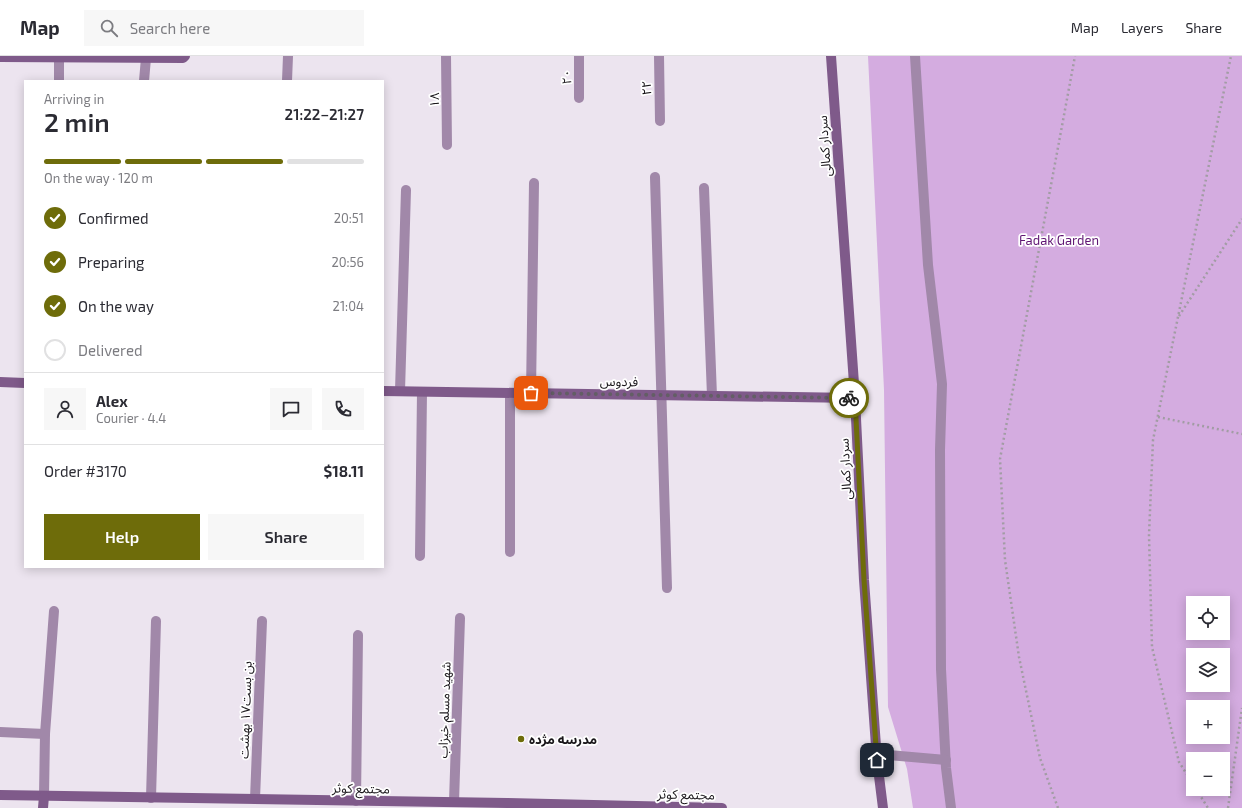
<!DOCTYPE html>
<meta charset="utf-8">
<style>
body{margin:0;font-family:"Exo 2","Noto Sans Arabic",sans-serif;background:#f7f7f7;color:#2b2b33;height:100vh;display:flex;flex-direction:column;font-size:15px;white-space:nowrap}
*{box-sizing:border-box;margin:0}
p{font-size:13px;color:#7c7c81}
.icon{flex:none;width:22px;height:22px;fill:none;stroke:currentColor;stroke-width:2;stroke-linecap:round;stroke-linejoin:round}
.map{position:relative;flex:1;overflow:hidden}
.details{position:absolute;left:24px;top:24px;width:360px;height:488px;display:flex;flex-direction:column;background:#fff;border-radius:0px;box-shadow:0 2px 10px #0003}
.details>*{flex:none}
.fabs{position:absolute;left:1186px;top:540px;display:grid;gap:8px}
.fabs a{display:grid;place-items:center;width:44px;height:44px;border-radius:0px;background:#fff;box-shadow:0 2px 10px #0003;font-size:20px}
.pin{position:absolute;display:grid;place-items:center;width:34px;height:34px;color:#fff;margin:-17px;border-radius:8px;box-shadow:0 2px 6px #0006}
.courier{position:absolute;display:grid;place-items:center;width:40px;height:40px;margin:-20px;border:3px solid #6e6c0a;border-radius:50%;background:#fff;color:#222;box-shadow:0 1px 5px #0007}
.summary em{font-style:normal;font-weight:600}
.summary div{display:flex;flex-direction:column-reverse}
.summary{display:flex;align-items:center;justify-content:space-between;height:68px;padding:0 20px}
h1{font-size:26px;font-weight:600;line-height:30px}
.bar{display:grid;grid-template-columns:repeat(4,1fr);gap:6px 4px;align-content:center;height:48px;padding:0 20px}
.bar i{height:5px;border-radius:3px;background:#e1e1e2}
.bar .on{background:#6e6c0a}
.bar p{grid-column:span 4}
.line{display:flex;align-items:center;gap:10px;padding:0 20px;border-top:1px solid #e1e1e2}
.line div{flex:1}
.round{display:grid;place-items:center;flex:none;width:42px;height:42px;border-radius:0px;background:#f7f7f7}
ol{padding:0 20px;list-style:none}
li{display:flex;align-items:center;gap:12px;height:44px}
li p{margin-inline-start:auto}
li .icon{padding:4px;border-radius:50%;background:#6e6c0a;color:#fff;stroke-width:4}
li:last-child{color:#7c7c81}
li i{width:22px;height:22px;border:2px solid #e1e1e2;border-radius:50%}
.action{display:flex;gap:8px;margin-top:auto;padding:8px 20px}
.action a{flex:1;height:46px;border-radius:0px;background:#6e6c0a;color:#fff;font-size:16px;font-weight:600;line-height:46px;text-align:center}
.action a+a{background:#f7f7f7;color:#2b2b33}
header{display:flex;align-items:center;gap:24px;box-sizing:border-box;height:56px;padding:0 20px;background:#fff;border-bottom:1px solid #e1e1e2}
header strong{font-size:19px}
nav{display:flex;gap:22px;margin-inline-start:auto;font-size:14px}
.search{width:280px;height:36px;background:#f7f7f7;display:flex;align-items:center;gap:10px;box-sizing:border-box;padding:0 14px;border-radius:0px;color:#7c7c81;font-size:15px}
.map>svg:first-child{display:block}
.green{fill:#d4ace0;fill-rule:evenodd}
.lines{fill:none;stroke-linecap:round;stroke-linejoin:round}
.path{stroke:#a29ca4;stroke-width:2.5;stroke-dasharray:2 3;stroke-linecap:butt}
.lane{stroke:#a188a9;stroke-width:10}
.street{stroke:#a188a9;stroke-width:10}
.secondary{stroke:#7f5a8a;stroke-width:10}
.done{stroke:#635e65;stroke-width:4;stroke-dasharray:0 7.2}
.route{stroke:#6e6c0a;stroke-width:5}
.poi-dot{fill:#6e6c0a;stroke:#fff;stroke-width:1.5}
.labels{text-anchor:middle;stroke-width:3.5;stroke-linejoin:round;paint-order:stroke}
.street-label{font-size:13px;fill:#19161a;stroke:#fff}
.park-label{font-size:13px;fill:#601674;stroke:#fff}
.poi-label{font-size:13px;font-weight:bold;fill:#19161a;stroke:#fff;text-anchor:start}
</style>
<header>
<strong>Map</strong>
<div class="search"><svg class="icon" aria-label="search" viewBox="0 0 24 24"><circle cx="10" cy="10" r="6"/><path d="M15 15l6 6"/></svg>Search here</div>
<nav><a>Map</a><a>Layers</a><a>Share</a></nav>
</header>
<div class="map">
<svg width="1242" height="752" viewBox="0 0 1242 752">
<rect width="100%" height="100%" fill="#ece4ef"/>
<path class="green" d="M868,0H1242V752H913L907,713L888,651L884,334ZM1193,547H1223V577H1193ZM1193,599H1223V629H1193ZM1193,651H1223V681H1193ZM1193,703H1223V733H1193Z"/>
<g class="lines">
<g class="path">
<path d="M1179,260L1242,163"/>
<path d="M1158,361L1242,378"/>
<path d="M1193,728L1179,706L1152,591L1149,479L1153,384L1231,0"/>
<path d="M1196,733L1208,752"/>
<path d="M1058,752L1040,702L1019,601L1005,504L1000,403L1075,0"/>
<path d="M1228,752L1242,652"/>
</g>
<g class="lane">
<path d="M915,0L928,209L942,328L940,394L941,613L946,712L951,752"/>
<path d="M877,698L946,704"/>
</g>
<g class="street">
<path d="M446,0L447,89"/>
<path d="M659,0L660,65"/>
<path d="M59,25V2"/>
<path d="M144,25L146,2"/>
<path d="M287,25L288,0"/>
<path d="M579,42V0"/>
<path d="M655,121L667,532"/>
<path d="M704,132L712,340"/>
<path d="M400,335L406,134"/>
<path d="M531,337L534,127"/>
<path d="M510,496V337"/>
<path d="M420,500L422,336"/>
<path d="M0,676L45,678"/>
<path d="M44,740L45,678L54,555"/>
<path d="M151,742L156,565"/>
<path d="M255,743L262,565"/>
<path d="M356,745L358,579"/>
<path d="M454,746L460,562"/>
</g>
<g class="secondary">
<path d="M831,0L855,342L864,524L877,704L883,752"/>
<path d="M0,1L183,2L185,0"/>
<path d="M0,326L25,327"/>
<path d="M383,335L855,342"/>
<path d="M0,739L507,747L722,752"/>
<path d="M43,752L44,740"/>
</g>
</g>
<g class="lines">
<path class="done" d="M531,337L849,342"/>
<path class="route" d="M849,342H855L864,524L877,704"/>
</g>
<circle class="poi-dot" cx="521" cy="683" r="4"/>
<g class="labels">
<g class="street-label">
<text transform="translate(566 21) rotate(-90)" y="5">۲۰</text>
<text transform="translate(646 32) rotate(-91)" y="5">۲۲</text>
<text transform="translate(434 44) rotate(-90)" y="5">۱۸</text>
<text transform="translate(824 90) rotate(-94)" y="5">سردار کمالی</text>
<text transform="translate(619 325) rotate(1)" y="5">فردوس</text>
<text transform="translate(845 413) rotate(-93)" y="5">سردار کمالی</text>
<text transform="translate(245 654) rotate(-88)" y="5">بن بست۱۷ بهشت</text>
<text transform="translate(444 654) rotate(-88)" y="5">شهید مسلم خیزاب</text>
<text transform="translate(361 732) rotate(1)" y="5">مجتمع کوثر</text>
<text transform="translate(686 738) rotate(1)" y="5">مجتمع کوثر</text>
</g>
<g class="park-label">
<text x="1059" y="189">Fadak Garden</text>
</g>
<g class="poi-label">
<text x="529" y="688">مدرسه مژده</text>
</g>
</g>
</svg>
<div class="fabs">
<a><svg class="icon" aria-label="locate" viewBox="0 0 24 24"><circle cx="12" cy="12" r="6"/><path d="M12 2v4M12 18v4M2 12h4M18 12h4"/></svg></a>
<a><svg class="icon" aria-label="layers" viewBox="0 0 24 24"><path d="M12 4l9 5-9 5-9-5zM3 14l9 5 9-5"/></svg></a>
<a>+</a>
<a>−</a>
</div>
<div class="pin" style="left:531px;top:337px;background:#ea580c"><svg class="icon" aria-label="bag" viewBox="0 0 24 24"><path d="M5 8h14l-1 12H6zM9 8a3 3 0 0 1 6 0"/></svg></div>
<div class="pin" style="left:877px;top:704px;background:#1f2937"><svg class="icon" aria-label="home" viewBox="0 0 24 24"><path d="M3 11l9-7 9 7M6 9v11h12V9"/></svg></div>
<div class="courier" style="left:849px;top:342px"><svg class="icon" aria-label="bike" viewBox="0 0 24 24"><circle cx="6" cy="16" r="4"/><circle cx="18" cy="16" r="4"/><path d="M6 16l4-8h5l3 8M10 8l3 8H6M13 5h3"/></svg></div>
<section class="details">
<div class="summary"><div><h1>2 min</h1><p>Arriving in</p></div><em>21:22–21:27</em></div>
<div class="bar"><i class="on"></i><i class="on"></i><i class="on"></i><i></i><p>On the way · 120 m</p></div>
<ol>
<li><svg class="icon" aria-label="check" viewBox="0 0 24 24"><path d="M5 12l5 5 9-10"/></svg>Confirmed<p>20:51</p></li>
<li><svg class="icon" aria-label="check" viewBox="0 0 24 24"><path d="M5 12l5 5 9-10"/></svg>Preparing<p>20:56</p></li>
<li><svg class="icon" aria-label="check" viewBox="0 0 24 24"><path d="M5 12l5 5 9-10"/></svg>On the way<p>21:04</p></li>
<li><i></i>Delivered</li>
</ol>
<div class="line" style="height:72px"><a class="round"><svg class="icon" aria-label="person" viewBox="0 0 24 24"><circle cx="12" cy="8" r="4"/><path d="M4 21q1-7 8-7t8 7"/></svg></a><div><b>Alex</b><p>Courier · 4.4</p></div><a class="round"><svg class="icon" aria-label="chat" viewBox="0 0 24 24"><path d="M4 5h16v11H9l-5 4z"/></svg></a><a class="round"><svg class="icon" aria-label="phone" viewBox="0 0 24 24"><path d="M5 4h4l2 5-3 2q2 4 5 5l2-3 5 2v4C11 20 4 13 5 4z"/></svg></a></div>
<div class="line" style="height:52px"><div>Order #3170</div><b>$18.11</b></div>
<div class="action"><a>Help</a><a>Share</a></div>
</section>
</div>
